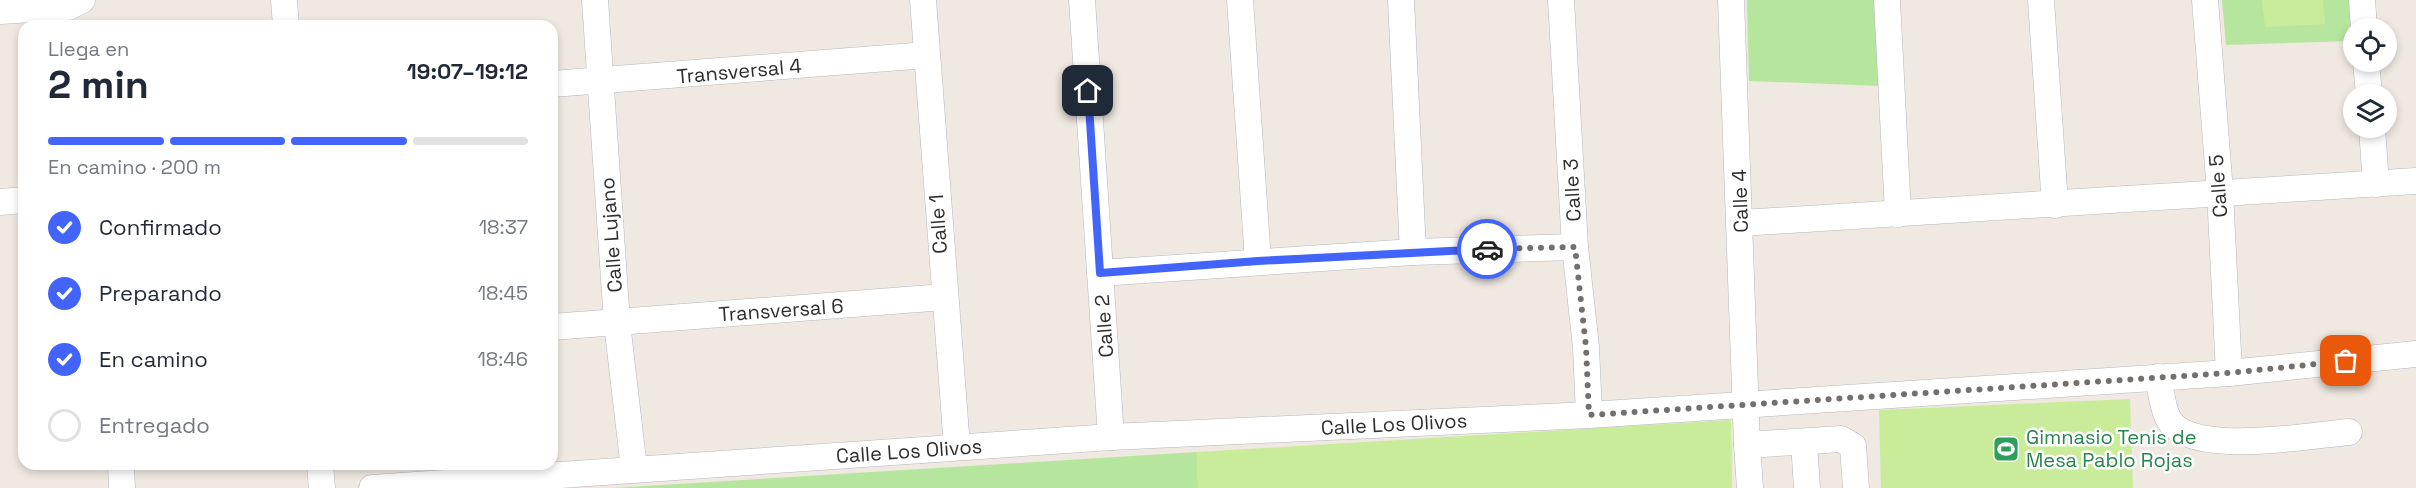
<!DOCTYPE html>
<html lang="es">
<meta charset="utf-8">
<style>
body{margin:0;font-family:"Space Grotesk",sans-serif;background:#f6f6f7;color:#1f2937;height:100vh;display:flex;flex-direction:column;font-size:22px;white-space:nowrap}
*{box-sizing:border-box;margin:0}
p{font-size:20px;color:#747a83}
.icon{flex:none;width:33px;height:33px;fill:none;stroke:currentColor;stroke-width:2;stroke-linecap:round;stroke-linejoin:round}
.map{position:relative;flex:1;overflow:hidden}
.sheet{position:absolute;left:18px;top:20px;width:540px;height:450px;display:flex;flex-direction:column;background:#fff;border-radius:18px;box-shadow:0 3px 9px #0003}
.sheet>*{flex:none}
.fabs{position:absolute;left:2343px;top:18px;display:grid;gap:12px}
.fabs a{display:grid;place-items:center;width:54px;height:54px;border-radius:50%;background:#fff;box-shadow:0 3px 9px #0003;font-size:30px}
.pin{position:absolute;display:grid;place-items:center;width:51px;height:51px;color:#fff;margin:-26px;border-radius:12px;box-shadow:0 3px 9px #0006}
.courier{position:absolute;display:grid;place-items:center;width:60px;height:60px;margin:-30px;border:4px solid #4264fb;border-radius:50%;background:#fff;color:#222;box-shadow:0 2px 8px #0007}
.overview em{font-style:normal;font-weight:600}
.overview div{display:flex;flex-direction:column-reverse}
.overview{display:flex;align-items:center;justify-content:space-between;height:102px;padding:0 30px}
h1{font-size:39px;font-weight:600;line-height:45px}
.bar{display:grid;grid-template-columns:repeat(4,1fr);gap:9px 6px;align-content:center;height:72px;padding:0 30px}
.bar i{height:8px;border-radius:4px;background:#e0e1e3}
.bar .active{background:#4264fb}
.bar p{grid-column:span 4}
ol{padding:0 30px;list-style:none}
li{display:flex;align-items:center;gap:18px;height:66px}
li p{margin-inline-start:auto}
li .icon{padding:6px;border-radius:50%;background:#4264fb;color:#fff;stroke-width:4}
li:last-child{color:#747a83}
li i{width:33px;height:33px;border:3px solid #e0e1e3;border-radius:50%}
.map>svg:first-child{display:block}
.green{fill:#b6e59e}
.pitch{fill:#c9ec9a}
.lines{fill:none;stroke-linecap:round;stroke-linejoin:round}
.minor-casing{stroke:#b4b7c1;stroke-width:27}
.minor{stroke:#fff;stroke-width:26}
.done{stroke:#726f6d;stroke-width:6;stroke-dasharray:0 10.8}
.route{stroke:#4264fb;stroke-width:8}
.labels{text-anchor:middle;stroke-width:5;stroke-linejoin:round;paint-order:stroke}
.street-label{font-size:20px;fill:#2e2e2e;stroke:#fff}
.leisure-label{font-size:20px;fill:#27864d;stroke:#fff;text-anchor:start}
</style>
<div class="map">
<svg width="2416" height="488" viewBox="0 0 2416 488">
<rect width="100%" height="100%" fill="#efe9e1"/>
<g class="green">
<path d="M1747,0H1880L1882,86L1749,81Z"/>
<path d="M2222,0H2355L2353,41L2226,45Z"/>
<path d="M1197,452L1198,488H613Z"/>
</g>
<g class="pitch">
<path d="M2262,0H2323L2325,24L2265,27Z"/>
<path d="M2130,399L2133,488H1881L1879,410Z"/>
<path d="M1731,420L1732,488H1198L1197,452Z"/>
</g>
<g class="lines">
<defs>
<g id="minor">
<path d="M284,0L286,26"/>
<path d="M595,0L617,323L634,469"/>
<path d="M923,0L957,447"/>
<path d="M1082,0L1111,437"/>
<path d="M1240,0L1258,261"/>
<path d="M1401,0L1413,252"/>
<path d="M1561,0L1575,247L1586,347L1589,415"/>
<path d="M1731,0L1747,445"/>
<path d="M1887,0L1898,214"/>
<path d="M2041,0L2055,205"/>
<path d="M2205,0L2220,192L2229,373"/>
<path d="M2362,0L2364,28"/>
<path d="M0,11L68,7L82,0"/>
<path d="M2366,62L2369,94"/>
<path d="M552,84L927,55"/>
<path d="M2372,128L2376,184"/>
<path d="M0,202L24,200"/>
<path d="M1741,223L2416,181"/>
<path d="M1100,273L1413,252L1575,247"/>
<path d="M552,327L944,297"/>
<path d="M2158,377C2161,390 2162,406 2168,418C2187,458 2311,435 2349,432"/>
<path d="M1804,442L1807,488"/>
<path d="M121,464L122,488"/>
<path d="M320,464L322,488"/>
<path d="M372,488L1111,437L1589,415L2229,373L2416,354"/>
<path d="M1750,488L1747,445L1841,439L1853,446L1856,488"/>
</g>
</defs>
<use href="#minor" class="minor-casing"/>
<use href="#minor" class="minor"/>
</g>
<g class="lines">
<path class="done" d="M1487,249L1575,247L1586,347L1589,415L2229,373L2346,361"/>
<path class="route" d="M1088,91L1100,273L1258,261L1487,249"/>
</g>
<defs>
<symbol id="stadium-square" viewBox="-11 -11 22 22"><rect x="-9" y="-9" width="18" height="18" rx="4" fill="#2e9e5b" stroke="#fff"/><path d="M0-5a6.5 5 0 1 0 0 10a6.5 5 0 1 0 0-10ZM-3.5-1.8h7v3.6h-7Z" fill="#fff"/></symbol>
</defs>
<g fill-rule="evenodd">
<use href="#stadium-square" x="1991" y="434" width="30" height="30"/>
</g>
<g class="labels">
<g class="street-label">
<text transform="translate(739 71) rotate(-5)" y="7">Transversal 4</text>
<text transform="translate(2218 186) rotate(-94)" y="7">Calle 5</text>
<text transform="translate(1572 190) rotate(-93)" y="7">Calle 3</text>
<text transform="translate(1740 201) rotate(-92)" y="7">Calle 4</text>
<text transform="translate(938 224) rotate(-94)" y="7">Calle 1</text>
<text transform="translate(611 235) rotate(-94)" y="7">Calle Lujano</text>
<text transform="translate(781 310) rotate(-4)" y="7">Transversal 6</text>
<text transform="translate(1104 326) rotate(-94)" y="7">Calle 2</text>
<text transform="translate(1394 424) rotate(-3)" y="7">Calle Los Olivos</text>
<text transform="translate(909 451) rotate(-4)" y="7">Calle Los Olivos</text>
</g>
<g class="leisure-label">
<text x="2026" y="444">Gimnasio Tenis de<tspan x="2026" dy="23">Mesa Pablo Rojas</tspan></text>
</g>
</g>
</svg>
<div class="fabs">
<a><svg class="icon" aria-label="locate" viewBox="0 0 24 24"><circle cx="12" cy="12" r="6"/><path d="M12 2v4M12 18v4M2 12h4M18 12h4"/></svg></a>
<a><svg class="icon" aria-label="layers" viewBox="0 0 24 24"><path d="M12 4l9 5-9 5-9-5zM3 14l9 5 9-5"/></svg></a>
</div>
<div class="pin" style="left:2346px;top:361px;background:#ea580c"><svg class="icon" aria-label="bag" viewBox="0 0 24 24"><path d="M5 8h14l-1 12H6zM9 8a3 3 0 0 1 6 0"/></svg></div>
<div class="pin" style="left:1088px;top:91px;background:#1f2937"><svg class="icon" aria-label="home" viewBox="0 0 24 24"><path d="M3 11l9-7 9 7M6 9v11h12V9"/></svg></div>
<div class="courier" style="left:1487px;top:249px"><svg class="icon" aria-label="car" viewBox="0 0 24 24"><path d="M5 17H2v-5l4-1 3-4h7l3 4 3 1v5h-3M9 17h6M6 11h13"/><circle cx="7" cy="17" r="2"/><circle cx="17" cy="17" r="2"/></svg></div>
<section class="sheet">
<div class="overview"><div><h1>2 min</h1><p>Llega en</p></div><em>19:07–19:12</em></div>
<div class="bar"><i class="active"></i><i class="active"></i><i class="active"></i><i></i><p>En camino · 200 m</p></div>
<ol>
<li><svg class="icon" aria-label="check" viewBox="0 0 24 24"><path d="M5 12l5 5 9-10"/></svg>Confirmado<p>18:37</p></li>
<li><svg class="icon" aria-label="check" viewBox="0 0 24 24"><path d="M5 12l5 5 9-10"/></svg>Preparando<p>18:45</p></li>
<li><svg class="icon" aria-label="check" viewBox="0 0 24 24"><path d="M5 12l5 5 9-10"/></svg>En camino<p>18:46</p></li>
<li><i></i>Entregado</li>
</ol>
</section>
</div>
